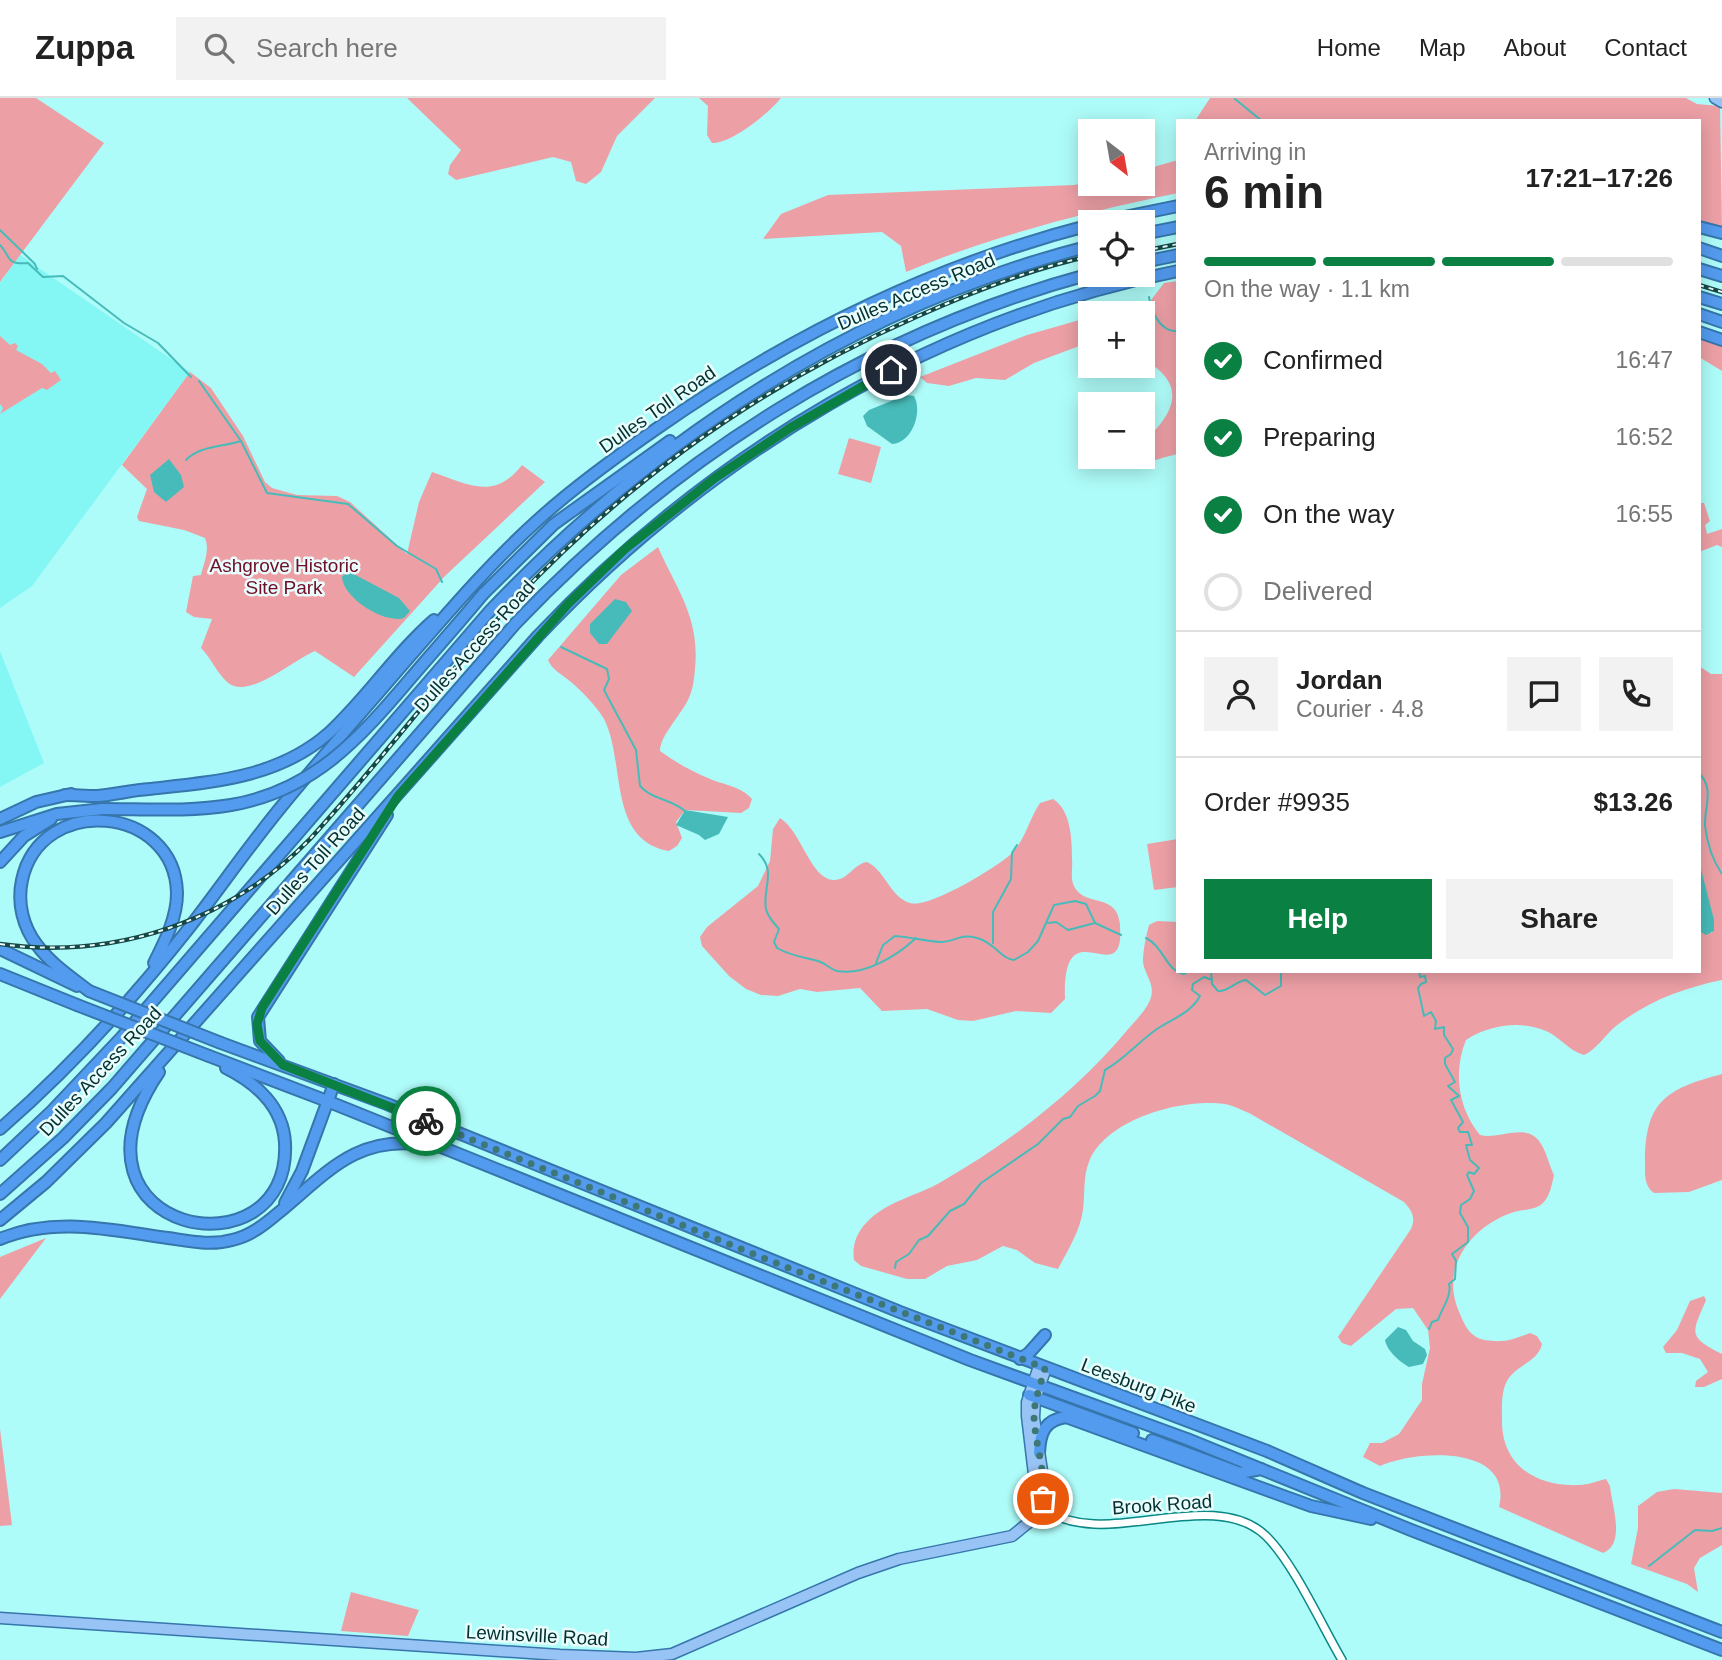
<!DOCTYPE html>
<meta charset="utf-8">
<style>
body{margin:0;font-family:Helvetica,sans-serif;background:#f2f2f2;color:#222;height:100vh;display:flex;flex-direction:column;font-size:26px;white-space:nowrap}
*{box-sizing:border-box;margin:0}
p{font-size:23px;color:#767676}
.icon{flex:none;width:38px;height:38px;fill:none;stroke:currentColor;stroke-width:2;stroke-linecap:round;stroke-linejoin:round}
.map{position:relative;flex:1;overflow:hidden}
.side{position:absolute;left:1176px;top:21px;width:525px;height:854px;display:flex;flex-direction:column;background:#fff;border-radius:0px;box-shadow:0 4px 18px #0003}
.side>*{flex:none}
.needle{width:46px;rotate:149deg}
.tools{position:absolute;left:1078px;top:21px;display:grid;gap:14px}
.tools a{display:grid;place-items:center;width:77px;height:77px;border-radius:0px;background:#fff;box-shadow:0 4px 18px #0003;font-size:35px}
.pin{position:absolute;display:grid;place-items:center;width:60px;height:60px;color:#fff;margin:-30px;border:4px solid #fff;border-radius:50%;box-shadow:0 2px 7px #0007}
.courier{position:absolute;display:grid;place-items:center;width:70px;height:70px;margin:-35px;border:5px solid #0b8043;border-radius:50%;background:#fff;color:#222;box-shadow:0 2px 9px #0007}
.summary em{font-style:normal;font-weight:700}
.summary div{display:flex;flex-direction:column-reverse}
.summary{display:flex;align-items:center;justify-content:space-between;height:119px;padding:0 28px}
h1{font-size:46px;font-weight:700;line-height:52px}
.bar{display:grid;grid-template-columns:repeat(4,1fr);gap:10px 7px;align-content:center;height:84px;padding:0 28px}
.bar i{height:9px;border-radius:5px;background:#e0e0e0}
.bar .on{background:#0b8043}
.bar p{grid-column:span 4}
.line{display:flex;align-items:center;gap:18px;padding:0 28px;border-top:2px solid #e0e0e0}
.line div{flex:1}
.round{display:grid;place-items:center;flex:none;width:74px;height:74px;border-radius:0px;background:#f2f2f2}
ol{padding:0 28px;list-style:none}
li{display:flex;align-items:center;gap:21px;height:77px}
li p{margin-inline-start:auto}
li .icon{padding:7px;border-radius:50%;background:#0b8043;color:#fff;stroke-width:4}
li:last-child{color:#767676}
li i{width:38px;height:38px;border:4px solid #e0e0e0;border-radius:50%}
.button{display:flex;gap:14px;margin-top:auto;padding:14px 28px}
.button a{flex:1;height:80px;border-radius:0px;background:#0b8043;color:#fff;font-size:28px;font-weight:700;line-height:80px;text-align:center}
.button a+a{background:#f2f2f2;color:#222}
header{display:flex;align-items:center;gap:42px;box-sizing:border-box;height:98px;padding:0 35px;background:#fff;border-bottom:2px solid #e0e0e0}
header strong{font-size:33px}
nav{display:flex;gap:38px;margin-inline-start:auto;font-size:24px}
.search{width:490px;height:63px;background:#f2f2f2;display:flex;align-items:center;gap:18px;box-sizing:border-box;padding:0 24px;border-radius:0px;color:#767676;font-size:26px}
.map>svg:first-child{display:block}
.built{fill:#84f7f4}
.green{fill:#eca0a6}
.water{fill:#47bbb9}
.lines{fill:none;stroke-linecap:round;stroke-linejoin:round}
.stream{stroke:#47bbb9;stroke-width:2}
.minor-casing{stroke:#0a8886;stroke-width:10}
.major-casing{stroke:#3676ac;stroke-width:13}
.highway-casing{stroke:#3676ac;stroke-width:14}
.minor{stroke:#fff;stroke-width:7}
.major{stroke:#98c3f5;stroke-width:10}
.highway{stroke:#539bef;stroke-width:10}
.rail-casing{stroke:#154847;stroke-width:4.5}
.rail{stroke:#eafdfc;stroke-width:2;stroke-dasharray:5;stroke-linecap:butt}
.highway-bridge-casing{stroke:#3676ac;stroke-width:14;stroke-linecap:butt}
.highway-bridge{stroke:#539bef;stroke-width:10}
.done{stroke:#3e7876;stroke-width:7;stroke-dasharray:0 12.6}
.route{stroke:#0b8043;stroke-width:9}
.labels{text-anchor:middle;stroke-width:5;stroke-linejoin:round;paint-order:stroke}
.street-label{font-size:19px;fill:#013130;stroke:#eafdfc}
.park-label{font-size:19px;fill:#6e0f27;stroke:#eafdfc}
</style>
<header>
<strong>Zuppa</strong>
<div class="search"><svg class="icon" aria-label="search" viewBox="0 0 24 24"><circle cx="10" cy="10" r="6"/><path d="M15 15l6 6"/></svg>Search here</div>
<nav><a>Home</a><a>Map</a><a>About</a><a>Contact</a></nav>
</header>
<div class="map">
<svg width="1722" height="1562" viewBox="0 0 1722 1562">
<rect width="100%" height="100%" fill="#aefcf9"/>
<g class="built">
<path d="M20,157L190,274L32,488L0,510V185Z"/>
<path d="M0,553L44,665L0,689Z"/>
</g>
<g class="green">
<path d="M0,0H36L104,45L0,184Z"/>
<path d="M407,0H655L617,38L601,74L586,86L576,83L571,64L553,59L456,82L448,76L450,67L461,52Z"/>
<path d="M699,0H781C768,16 732,45 712,45L707,37L708,8Z"/>
<path d="M1210,0H1686L1697,6L1720,8L1722,131L1699,125V23H1195Z"/>
<path d="M1178,62V95C1086,114 992,138 906,174L901,148L882,134L763,141L781,116L828,97L1074,87L1090,84L1143,86V72Z"/>
<path d="M1178,183V356C1155,360 1131,375 1108,365L1107,361L1110,359H1143V344C1176,315 1188,286 1143,261V215H1101L1125,207L1145,210L1164,185Z"/>
<path d="M1090,219V244L1034,265L1005,282L976,280L949,288L927,285L920,279L1027,237Z"/>
<path d="M0,238L10,247L15,245L18,248L16,252L42,266L51,275L55,273L61,282L47,292L42,290L0,316L3,310L0,306Z"/>
<path d="M1699,239L1722,247V273L1699,259Z"/>
<path d="M190,274L211,290L243,338L265,384L272,390L297,397L337,398L350,404L407,456L419,404L432,374C467,386 494,403 522,367L545,384L445,478L354,579L315,553C293,562 248,603 227,584C217,575 211,560 201,550L212,521L194,519L186,514L193,478L201,477C204,465 210,452 205,440L184,432L139,423L137,419L147,391L122,367Z"/>
<path d="M849,340L881,349L871,385L838,376Z"/>
<path d="M1699,405H1704L1710,423L1705,427L1707,436L1722,431V449L1717,447L1699,454Z"/>
<path d="M658,449C678,494 700,520 695,571C694,582 693,592 688,602C680,618 660,638 660,653C675,664 691,673 708,680C723,687 741,688 752,701L749,710L741,715L685,712L676,724L682,740L677,748L669,753C607,742 626,664 604,621C597,609 582,593 571,584C563,577 552,572 548,562L621,477Z"/>
<path d="M1699,568L1711,576H1722V882C1683,890 1648,903 1616,928C1605,937 1597,951 1584,957C1569,953 1560,939 1546,933C1521,922 1489,927 1466,942C1453,973 1458,1011 1480,1037C1501,1042 1528,1023 1541,1046C1547,1055 1549,1067 1554,1077C1552,1086 1550,1099 1542,1106C1533,1113 1521,1111 1511,1115C1469,1130 1439,1172 1460,1216C1465,1228 1470,1239 1484,1242C1505,1245 1511,1242 1530,1235L1537,1238L1542,1246C1538,1265 1514,1267 1506,1285C1501,1296 1502,1310 1502,1323C1502,1368 1537,1389 1579,1387C1588,1387 1597,1383 1606,1381L1610,1388C1612,1408 1626,1446 1603,1455L1499,1409C1514,1346 1416,1352 1380,1368L1363,1359L1370,1345H1382L1399,1336L1422,1302V1286L1430,1250L1428,1232L1413,1210L1396,1211L1351,1248L1342,1245L1338,1239L1411,1131C1416,1119 1412,1113 1404,1104L1249,1015C1241,1012 1233,1007 1224,1006C1183,1000 1105,1021 1089,1064C1083,1078 1085,1097 1083,1112C1080,1133 1068,1152 1058,1171L1035,1165L1017,1152L1003,1148L977,1162L947,1168L925,1181H907L861,1168L854,1162C852,1148 856,1135 867,1124C887,1103 917,1098 941,1084C1011,1044 1079,991 1130,929C1137,921 1148,910 1151,899C1155,886 1144,875 1143,864C1143,852 1146,838 1149,827L1157,823L1178,824V873H1699V833L1712,835L1714,829L1699,763Z"/>
<path d="M1053,701C1071,712 1072,742 1072,761C1073,769 1070,780 1074,788C1085,810 1117,794 1120,826C1120,833 1121,840 1119,847C1110,878 1062,817 1065,901L1051,915L1016,913L973,923L958,922L927,911L882,913L860,890L817,894L800,891L778,898L761,897L746,891L729,878L702,848L700,839L707,829L758,788L770,763L773,731L780,720C802,734 810,780 833,782C848,783 853,766 867,764C885,772 890,799 910,805C928,811 996,770 1011,756C1025,743 1029,721 1040,705Z"/>
<path d="M1178,741V789L1154,792L1147,746Z"/>
<path d="M1722,976V1082L1689,1094L1654,1095C1644,1088 1645,1077 1645,1065C1645,1004 1665,991 1722,976Z"/>
<path d="M46,1140L0,1201V1159Z"/>
<path d="M1704,1198L1706,1202C1693,1234 1686,1238 1722,1256V1281L1704,1289H1695L1696,1283L1708,1274L1700,1261L1682,1255H1666L1663,1249L1677,1232L1690,1203Z"/>
<path d="M0,1331L12,1427L0,1428Z"/>
<path d="M1674,1391L1722,1395V1447L1700,1460L1694,1470L1698,1494L1687,1486L1631,1466L1638,1430V1408L1657,1394Z"/>
<path d="M351,1494L419,1512L408,1538L341,1533Z"/>
</g>
<g class="water">
<path d="M906,297L914,298C923,314 912,345 892,346L867,328L863,318L869,312Z"/>
<path d="M169,361L181,377L184,389L166,404L154,394L150,377Z"/>
<path d="M348,473L399,500L410,513L404,520C384,526 343,500 342,479Z"/>
<path d="M615,501L626,504L632,513L607,546H599L590,535V526Z"/>
<path d="M685,712L728,719L719,736L705,742L699,737L676,727Z"/>
<path d="M1699,763L1714,822V833L1706,837L1699,833Z"/>
<path d="M1398,1229L1406,1232L1413,1243L1425,1251L1427,1257L1423,1266L1409,1269C1400,1264 1387,1253 1385,1242Z"/>
</g>
<g class="lines">
<g class="stream">
<path d="M1235,1L1262,23"/>
<path d="M0,132L35,166L37,171"/>
<path d="M0,147C11,158 5,167 28,165L43,179L63,178L124,225L158,245L191,279"/>
<path d="M1149,199C1151,214 1161,235 1178,233"/>
<path d="M199,283L241,343L267,395L348,406L397,448L436,471L442,484"/>
<path d="M186,362C199,348 222,349 241,343"/>
<path d="M561,549L607,571L609,581L604,592L636,652L640,688C652,702 673,701 686,714"/>
<path d="M1699,675C1715,691 1704,709 1705,728C1707,744 1713,763 1722,776"/>
<path d="M759,756C777,774 762,790 766,811C768,820 774,825 779,831L774,844L777,850C791,858 803,859 818,863C825,865 830,871 837,873C864,878 897,858 916,840"/>
<path d="M1048,825L1056,824L1068,832L1095,825"/>
<path d="M1146,840C1164,849 1166,873 1184,876L1189,873"/>
<path d="M993,845V814L1011,781L1012,755L1017,747"/>
<path d="M876,865L883,847L895,838C910,839 925,843 940,844C954,845 958,835 977,840C994,844 1001,861 1014,862L1028,854L1038,843L1054,807L1075,803L1086,806L1095,825L1121,837"/>
<path d="M1211,873L1212,886L1218,893C1229,894 1235,883 1246,882L1265,897L1281,888V873"/>
<path d="M1419,873L1420,879L1425,878L1426,884L1421,886L1418,890L1424,918L1431,914L1436,923L1435,931L1444,929V937L1453,951L1451,956L1445,960V966L1455,984L1448,988L1459,998L1451,1002L1463,1024L1458,1030L1460,1034H1468L1472,1047H1466L1470,1062L1479,1070L1474,1076L1469,1074L1467,1077L1474,1093L1470,1101L1461,1107L1460,1115L1468,1129V1144L1452,1156L1456,1163L1455,1181L1449,1186C1452,1198 1442,1210 1438,1222L1432,1224L1429,1231"/>
<path d="M895,1170L896,1164L909,1156L919,1142L928,1138L950,1113L964,1106L981,1085L1038,1046L1063,1021L1070,1019L1078,1008L1095,998L1100,993L1105,972C1125,961 1138,944 1157,931C1172,921 1191,915 1200,898L1192,892L1193,886L1204,879L1212,882"/>
<path d="M1649,1468L1695,1432L1712,1433L1722,1430"/>
</g>
<defs>
<path id="minor" d="M1038,1410C1056,1420 1074,1425 1094,1426C1147,1429 1225,1398 1266,1438C1293,1464 1322,1528 1342,1562"/>
<g id="major">
<path d="M1715,0L1722,4"/>
<path d="M1038,1410L1027,1318V1304L1039,1268"/>
<path d="M0,1520L560,1557L636,1560L672,1556L858,1475L899,1461L1012,1438L1028,1425L1043,1401L1044,1386L1034,1320L1035,1301L1046,1270"/>
</g>
<g id="highway">
<path d="M1100,124L1178,108"/>
<path d="M1699,129L1722,135"/>
<path d="M1143,136L1178,129"/>
<path d="M1699,150L1722,158"/>
<path d="M1143,164L1178,157"/>
<path d="M1699,171L1722,178"/>
<path d="M1699,199L1722,206"/>
<path d="M1699,216L1722,224"/>
<path d="M1699,234L1722,242"/>
<path d="M483,496L554,426L670,343"/>
<path d="M65,697C75,697 86,698 97,698C114,697 132,692 149,691C213,684 278,680 329,635C367,600 395,556 434,522"/>
<path d="M0,721L36,704L71,696"/>
<path d="M0,734L57,716L103,711"/>
<path d="M0,764L24,738L51,721"/>
<path d="M0,851L77,888"/>
<path d="M0,876L77,907"/>
<path d="M89,893C71,879 51,866 37,847C23,829 17,805 22,782C41,695 175,707 177,795C177,820 165,843 154,865"/>
<path d="M221,945L387,1006L900,1214L1267,1353L1363,1395L1722,1534"/>
<path d="M209,958L327,1003L970,1262L1187,1341L1411,1432L1722,1552"/>
<path d="M279,963L260,943L258,919L387,717"/>
<path d="M159,974C49,1137 292,1181 285,1045C283,1009 256,985 226,970"/>
<path d="M0,1031C69,971 132,902 189,830C220,790 249,748 281,709C321,660 363,613 404,565C447,516 489,466 538,422C575,388 617,358 659,329C791,237 934,167 1090,127"/>
<path d="M0,1062L52,1013L121,940L489,514C653,341 857,207 1090,148"/>
<path d="M0,1096L63,1040L112,990L515,526C674,359 868,236 1090,176"/>
<path d="M285,1105L302,1073L334,986"/>
<path d="M0,1122L46,1084L106,1025L538,538C709,357 932,221 1178,173"/>
<path d="M0,1141C55,1118 111,1132 168,1140C189,1143 211,1148 232,1142C250,1138 264,1127 277,1116C326,1076 356,1036 425,1047"/>
<path d="M1020,1261L1029,1255L1045,1237"/>
<path d="M1029,1297L1133,1335"/>
<path d="M1152,1342L1240,1375L1261,1371"/>
<path d="M1039,1355C1040,1334 1045,1322 1066,1319L1311,1408L1371,1421"/>
</g>
</defs>
<use href="#minor" class="minor-casing"/>
<use href="#major" class="major-casing"/>
<use href="#highway" class="highway-casing"/>
<use href="#minor" class="minor"/>
<use href="#major" class="major"/>
<use href="#highway" class="highway"/>
<defs>
<g id="rail">
<path d="M1143,153L1178,146"/>
<path d="M1699,187L1722,194"/>
<path d="M0,846C114,862 229,824 310,741C380,665 442,580 513,504C629,381 761,287 916,219C972,194 1030,171 1090,158"/>
</g>
</defs>
<use href="#rail" class="rail-casing"/>
<use href="#rail" class="rail"/>
<defs>
<g id="highway-bridge">
<path d="M103,711C145,711 189,714 231,707C313,693 359,641 410,581C434,553 459,525 483,496"/>
<path d="M89,893L221,945"/>
<path d="M77,907L209,958"/>
</g>
</defs>
<use href="#highway-bridge" class="highway-bridge-casing"/>
<use href="#highway-bridge" class="highway-bridge"/>
</g>
<g class="lines">
<path class="done" d="M426,1023L771,1163L1045,1270C1041,1286 1034,1302 1034,1319C1035,1346 1046,1374 1043,1401"/>
<path class="route" d="M426,1023L283,967L260,943L257,926L262,910L398,698L568,506L625,451L715,380L790,330L891,272"/>
</g>
<g class="labels">
<g class="street-label">
<text transform="translate(916 193) rotate(-23)" y="7">Dulles Access Road</text>
<text transform="translate(657 311) rotate(-35)" y="7">Dulles Toll Road</text>
<text transform="translate(474 548) rotate(-48)" y="7">Dulles Access Road</text>
<text transform="translate(315 763) rotate(-48)" y="7">Dulles Toll Road</text>
<text transform="translate(100 973) rotate(-47)" y="7">Dulles Access Road</text>
<text transform="translate(1139 1287) rotate(21)" y="7">Leesburg Pike</text>
<text transform="translate(1162 1406) rotate(-4)" y="7">Brook Road</text>
<text transform="translate(537 1537) rotate(3)" y="7">Lewinsville Road</text>
</g>
<g class="park-label">
<text x="284" y="474">Ashgrove Historic<tspan x="284" dy="22">Site Park</tspan></text>
</g>
</g>
</svg>
<div class="tools">
<a><svg class="needle" viewBox="-14 -14 28 28"><path d="M0-13l5 13h-10z" fill="#e53935"/><path d="M0 13l5-13h-10z" fill="#767676"/></svg></a>
<a><svg class="icon" aria-label="locate" viewBox="0 0 24 24"><circle cx="12" cy="12" r="6"/><path d="M12 2v4M12 18v4M2 12h4M18 12h4"/></svg></a>
<a>+</a>
<a>−</a>
</div>
<div class="pin" style="left:1043px;top:1401px;background:#ea580c"><svg class="icon" aria-label="bag" viewBox="0 0 24 24"><path d="M5 8h14l-1 12H6zM9 8a3 3 0 0 1 6 0"/></svg></div>
<div class="pin" style="left:891px;top:272px;background:#1f2937"><svg class="icon" aria-label="home" viewBox="0 0 24 24"><path d="M3 11l9-7 9 7M6 9v11h12V9"/></svg></div>
<div class="courier" style="left:426px;top:1023px"><svg class="icon" aria-label="bike" viewBox="0 0 24 24"><circle cx="6" cy="16" r="4"/><circle cx="18" cy="16" r="4"/><path d="M6 16l4-8h5l3 8M10 8l3 8H6M13 5h3"/></svg></div>
<section class="side">
<div class="summary"><div><h1>6 min</h1><p>Arriving in</p></div><em>17:21–17:26</em></div>
<div class="bar"><i class="on"></i><i class="on"></i><i class="on"></i><i></i><p>On the way · 1.1 km</p></div>
<ol>
<li><svg class="icon" aria-label="check" viewBox="0 0 24 24"><path d="M5 12l5 5 9-10"/></svg>Confirmed<p>16:47</p></li>
<li><svg class="icon" aria-label="check" viewBox="0 0 24 24"><path d="M5 12l5 5 9-10"/></svg>Preparing<p>16:52</p></li>
<li><svg class="icon" aria-label="check" viewBox="0 0 24 24"><path d="M5 12l5 5 9-10"/></svg>On the way<p>16:55</p></li>
<li><i></i>Delivered</li>
</ol>
<div class="line" style="height:126px"><a class="round"><svg class="icon" aria-label="person" viewBox="0 0 24 24"><circle cx="12" cy="8" r="4"/><path d="M4 21q1-7 8-7t8 7"/></svg></a><div><b>Jordan</b><p>Courier · 4.8</p></div><a class="round"><svg class="icon" aria-label="chat" viewBox="0 0 24 24"><path d="M4 5h16v11H9l-5 4z"/></svg></a><a class="round"><svg class="icon" aria-label="phone" viewBox="0 0 24 24"><path d="M5 4h4l2 5-3 2q2 4 5 5l2-3 5 2v4C11 20 4 13 5 4z"/></svg></a></div>
<div class="line" style="height:91px"><div>Order #9935</div><b>$13.26</b></div>
<div class="button"><a>Help</a><a>Share</a></div>
</section>
</div>
